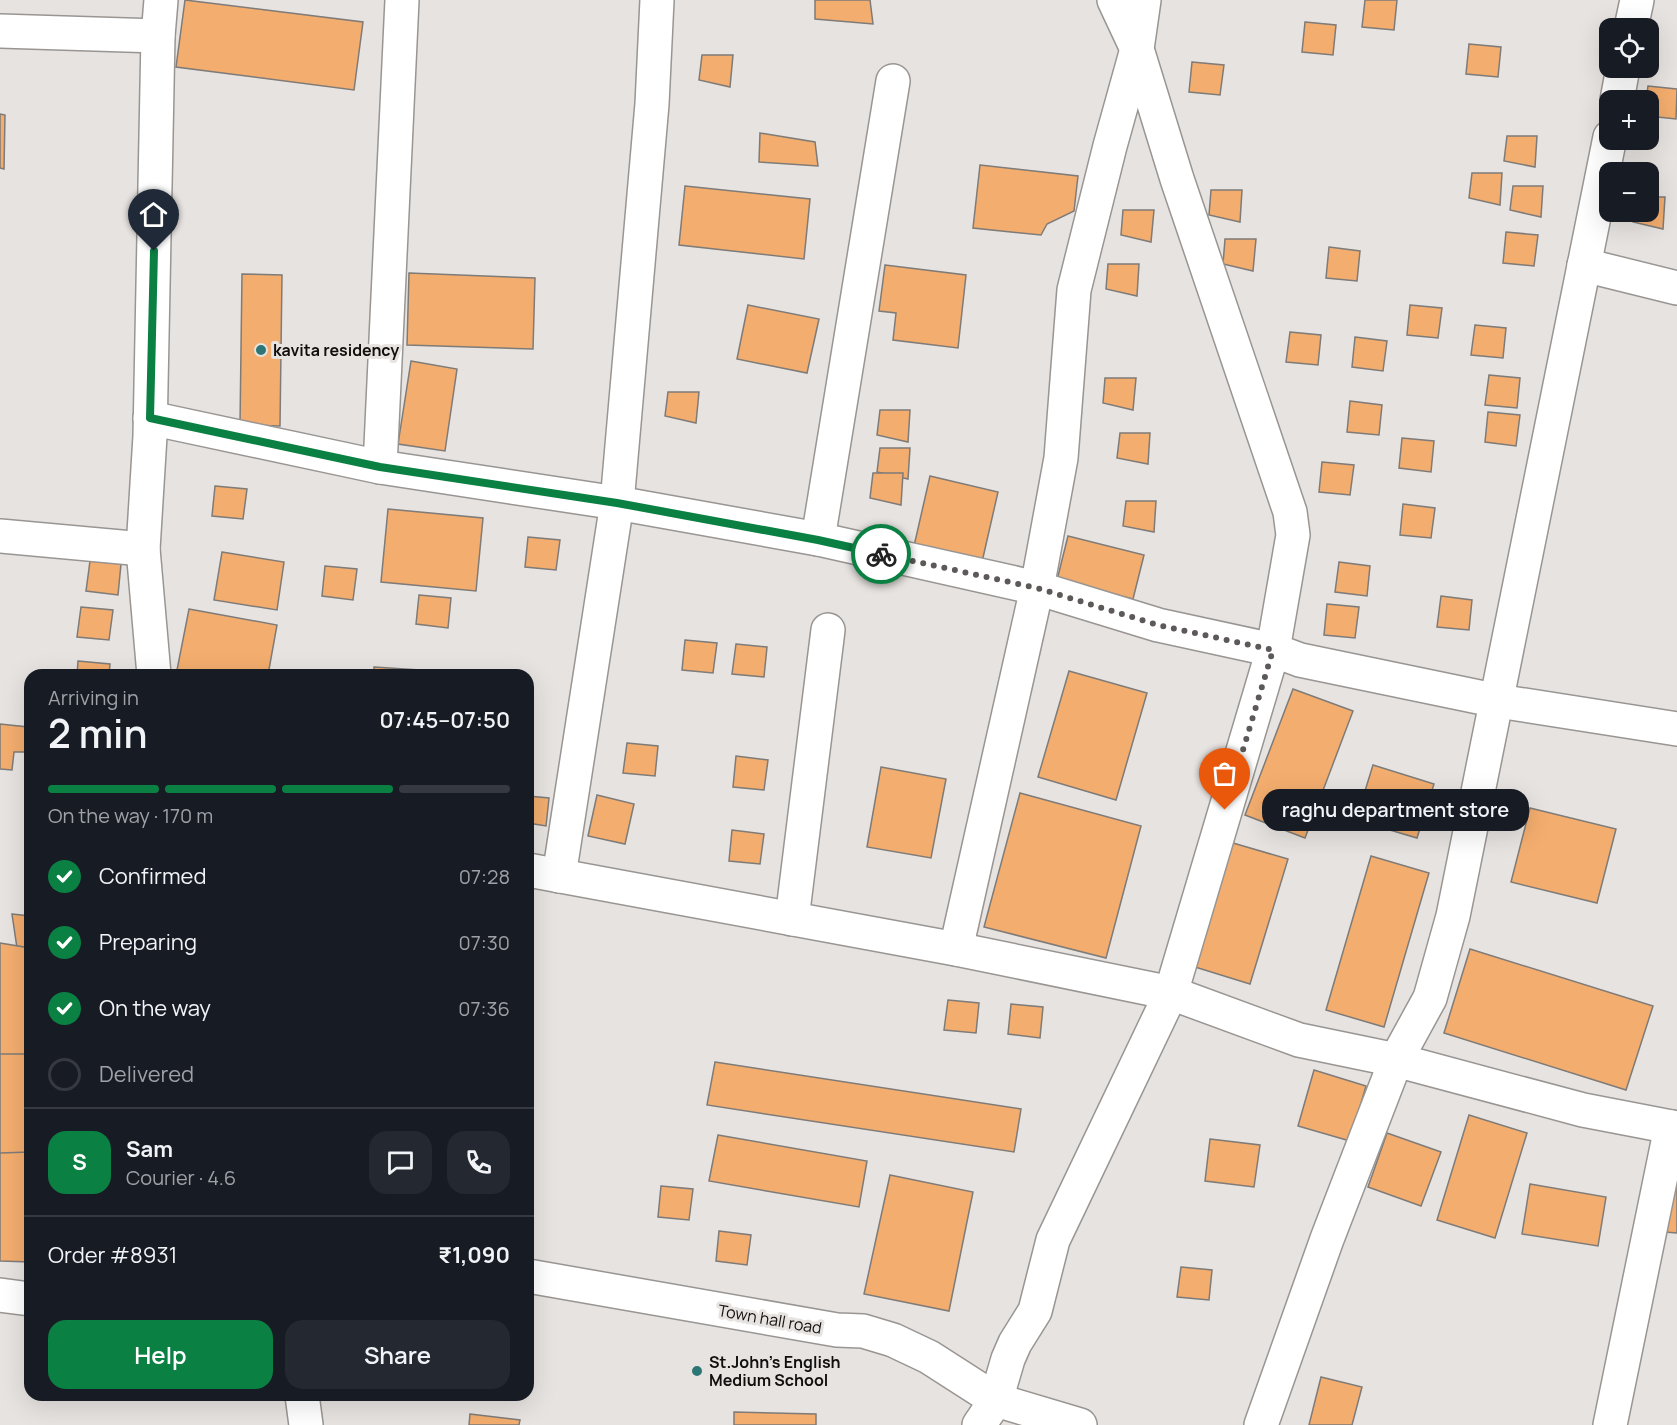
<!DOCTYPE html>
<meta charset="utf-8">
<style>
body{margin:0;font-family:Manrope,sans-serif;background:#242831;color:#f1f3f6;height:100vh;display:flex;flex-direction:column;font-size:22px;white-space:nowrap}
*{box-sizing:border-box;margin:0}
p{font-size:20px;color:#9ea1a6}
.icon{flex:none;width:33px;height:33px;fill:none;stroke:currentColor;stroke-width:2;stroke-linecap:round;stroke-linejoin:round}
.map{position:relative;flex:1;overflow:hidden}
.details{position:absolute;left:24px;top:669px;width:510px;height:732px;display:flex;flex-direction:column;background:#171b24;border-radius:18px;box-shadow:0 6px 24px #0002}
.details>*{flex:none}
.tools{position:absolute;left:1599px;top:18px;display:grid;gap:12px}
.tools a{display:grid;place-items:center;width:60px;height:60px;border-radius:12px;background:#171b24;box-shadow:0 6px 24px #0002;font-size:30px}
.pin{position:absolute;display:grid;place-items:center;width:51px;height:51px;color:#fff;margin:-62px -26px;border-radius:50% 50% 50% 0;rotate:-45deg;box-shadow:0 0 6px #0007}
.pin .icon{rotate:45deg}
.courier{position:absolute;display:grid;place-items:center;width:60px;height:60px;margin:-30px;border:4px solid #0b8043;border-radius:50%;background:#fff;color:#222;box-shadow:0 2px 8px #0007}
.bubble{position:absolute;height:42px;border-radius:18px;background:#171b24;box-shadow:0 6px 24px #0002;font-size:20px;font-weight:600;line-height:42px;text-align:center}
.head em{font-style:normal;font-weight:600}
.head div{display:flex;flex-direction:column-reverse}
.head{display:flex;align-items:center;justify-content:space-between;height:102px;padding:0 24px}
h1{font-size:39px;font-weight:600;line-height:45px}
.bar{display:grid;grid-template-columns:repeat(4,1fr);gap:9px 6px;align-content:center;height:72px;padding:0 24px}
.bar i{height:8px;border-radius:4px;background:#363941}
.bar .current{background:#0b8043}
.bar p{grid-column:span 4}
.line{display:flex;align-items:center;gap:15px;padding:0 24px;border-top:2px solid #363941}
.line div{flex:1}
.round{display:grid;place-items:center;flex:none;width:63px;height:63px;border-radius:18px;background:#242831}
ol{padding:0 24px;list-style:none}
li{display:flex;align-items:center;gap:18px;height:66px}
li p{margin-inline-start:auto}
li .icon{padding:6px;border-radius:50%;background:#0b8043;color:#fff;stroke-width:4}
li:last-child{color:#9ea1a6}
li i{width:33px;height:33px;border:3px solid #363941;border-radius:50%}
.action{display:flex;gap:12px;margin-top:auto;padding:12px 24px}
.action a{flex:1;height:69px;border-radius:18px;background:#0b8043;color:#fff;font-size:24px;font-weight:600;line-height:69px;text-align:center}
.action a+a{background:#242831;color:#f1f3f6}
.map>svg:first-child{display:block}
.building{fill:#f3ad6e;stroke:#7e7b78;stroke-width:1.5}
.lines{fill:none;stroke-linecap:round;stroke-linejoin:round}
.minor-casing{stroke:#999592;stroke-width:36}
.minor{stroke:#fff;stroke-width:33}
.done{stroke:#5c5958;stroke-width:6;stroke-dasharray:0 10.8}
.route{stroke:#0b8043;stroke-width:8}
.poi-dot{fill:#2c7675;stroke:#e7e3e0;stroke-width:2}
.labels{text-anchor:middle;stroke-width:6;stroke-linejoin:round;paint-order:stroke}
.poi-label{font-size:16px;font-weight:bold;fill:#110f0e;stroke:#e7e3e0;text-anchor:start}
.street-label{font-size:16px;fill:#110f0e;stroke:#e7e3e0}
</style>
<div class="map">
<svg width="1677" height="1425" viewBox="0 0 1677 1425">
<rect width="100%" height="100%" fill="#e7e3e0"/>
<g class="building">
<path d="M185,0L363,22L354,90L176,67Z"/>
<path d="M815,0H870L873,24L815,19Z"/>
<path d="M1365,0H1397L1394,30L1362,27Z"/>
<path d="M1305,22L1336,25L1333,55L1302,52Z"/>
<path d="M1469,44L1501,47L1498,77L1466,74Z"/>
<path d="M702,55H733L730,87L699,80Z"/>
<path d="M1192,62L1224,65L1220,95L1189,92Z"/>
<path d="M1648,86L1677,89L1676,119L1648,116V100H1646Z"/>
<path d="M0,114L5,115L4,169L0,168Z"/>
<path d="M760,133L815,142L818,166L759,162Z"/>
<path d="M1507,136H1537L1535,167L1504,161Z"/>
<path d="M980,165L1078,176L1074,211L1047,224L1041,235L973,228Z"/>
<path d="M1472,173H1502L1500,205L1469,198Z"/>
<path d="M685,186L810,199L804,259L679,245Z"/>
<path d="M1513,186H1543L1541,217L1510,210Z"/>
<path d="M1211,190H1242L1240,222L1209,215Z"/>
<path d="M1648,197H1665L1663,229L1633,222L1634,212H1648Z"/>
<path d="M1123,210H1154L1151,242L1121,235Z"/>
<path d="M1506,232L1538,235L1534,266L1503,263Z"/>
<path d="M1225,239H1256L1253,271L1223,264Z"/>
<path d="M1329,247L1360,251L1357,281L1326,278Z"/>
<path d="M1108,264H1139L1137,296L1106,289Z"/>
<path d="M885,265L966,275L958,348L893,340L896,313L879,311Z"/>
<path d="M409,273L535,278L533,349L407,345Z"/>
<path d="M242,274L282,275L280,426L240,425Z"/>
<path d="M748,305L819,319L807,373L737,359Z"/>
<path d="M1410,305L1442,308L1438,338L1407,335Z"/>
<path d="M1475,325L1506,328L1503,358L1471,355Z"/>
<path d="M1290,332L1321,335L1318,365L1286,362Z"/>
<path d="M1355,337L1387,341L1383,371L1352,367Z"/>
<path d="M411,361L457,369L445,451L398,444Z"/>
<path d="M1489,375L1520,378L1517,408L1485,405Z"/>
<path d="M1105,378H1136L1133,410L1103,403Z"/>
<path d="M668,392H699L696,423L665,416Z"/>
<path d="M1350,401L1382,405L1379,435L1347,432Z"/>
<path d="M880,410H910L908,442L877,435Z"/>
<path d="M1488,412L1520,415L1516,446L1485,442Z"/>
<path d="M1120,433H1150L1148,464L1117,458Z"/>
<path d="M1402,438L1434,441L1431,472L1399,468Z"/>
<path d="M880,448H910L908,479L877,472Z"/>
<path d="M1322,462L1354,465L1350,495L1319,492Z"/>
<path d="M873,473H903L901,505L870,498Z"/>
<path d="M930,476L998,492L982,562L914,546Z"/>
<path d="M215,486L247,489L243,519L212,516Z"/>
<path d="M1126,501H1156L1154,532L1123,526Z"/>
<path d="M1403,504L1435,508L1431,538L1400,535Z"/>
<path d="M388,509L483,518L476,591L381,582Z"/>
<path d="M1068,536L1144,555L1133,599L1057,580Z"/>
<path d="M528,537L560,540L556,570L525,567Z"/>
<path d="M222,552L284,562L277,610L214,600Z"/>
<path d="M90,561L121,564L118,595L86,591Z"/>
<path d="M1339,562L1370,566L1367,596L1335,592Z"/>
<path d="M325,566L357,569L353,600L322,596Z"/>
<path d="M419,595L451,598L448,628L416,624Z"/>
<path d="M1441,596L1472,600L1469,630L1437,627Z"/>
<path d="M1327,604L1359,607L1355,638L1324,635Z"/>
<path d="M81,607L113,610L109,640L77,637Z"/>
<path d="M189,609L277,625L268,675H176Z"/>
<path d="M685,640L717,643L713,673L682,670Z"/>
<path d="M736,644L767,647L764,677L732,674Z"/>
<path d="M78,661L110,664L109,675H77Z"/>
<path d="M374,667L465,673V675H374Z"/>
<path d="M1069,671L1147,693L1116,800L1038,777Z"/>
<path d="M1293,689L1353,711L1305,838L1245,815Z"/>
<path d="M0,724L28,727L26,752H14L12,770L0,769Z"/>
<path d="M627,743L658,746L655,776L623,773Z"/>
<path d="M736,756L768,760L764,790L733,787Z"/>
<path d="M1373,765L1434,784L1417,838L1356,820Z"/>
<path d="M881,767L946,779L931,858L867,847Z"/>
<path d="M1020,793L1141,826L1106,958L984,927Z"/>
<path d="M597,795L634,804L625,844L588,836Z"/>
<path d="M528,796L549,798L546,826L528,823Z"/>
<path d="M1530,808L1616,829L1597,903L1511,882Z"/>
<path d="M732,830L764,834L760,864L729,861Z"/>
<path d="M1233,843L1288,859L1250,984L1195,967Z"/>
<path d="M1371,856L1429,873L1384,1027L1326,1010Z"/>
<path d="M12,914L30,916V975H21Z"/>
<path d="M0,943L30,948V1262L0,1261Z"/>
<path d="M1470,949L1653,1006L1626,1090L1444,1033Z"/>
<path d="M948,1000L979,1003L976,1033L944,1030Z"/>
<path d="M1011,1004L1043,1007L1040,1038L1008,1034Z"/>
<path d="M0,1054H30V1152L0,1153Z"/>
<path d="M715,1062L1021,1109L1014,1152L707,1105Z"/>
<path d="M1314,1070L1366,1086L1350,1141L1298,1126Z"/>
<path d="M1469,1115L1527,1133L1495,1238L1437,1220Z"/>
<path d="M1387,1133L1441,1152L1421,1206L1368,1187Z"/>
<path d="M718,1135L867,1161L859,1207L709,1181Z"/>
<path d="M1210,1139L1260,1145L1254,1187L1205,1181Z"/>
<path d="M1677,1155V1233L1665,1232Z"/>
<path d="M890,1175L973,1192L949,1311L864,1294Z"/>
<path d="M1530,1184L1606,1197L1598,1246L1522,1234Z"/>
<path d="M661,1186L693,1189L689,1220L658,1217Z"/>
<path d="M719,1231L751,1235L747,1265L716,1261Z"/>
<path d="M1181,1267L1212,1270L1209,1300L1177,1297Z"/>
<path d="M1321,1377L1362,1387L1352,1425H1309Z"/>
<path d="M734,1412L816,1414V1425H734Z"/>
<path d="M470,1414L520,1420L519,1425H469Z"/>
</g>
<g class="lines">
<defs>
<g id="minor">
<path d="M1631,28L1637,0"/>
<path d="M0,31L158,36"/>
<path d="M1617,100L1623,68"/>
<path d="M1584,265L1677,288"/>
<path d="M150,418L380,467L617,503L818,539L1037,588L1158,625L1273,650L1300,660L1498,701L1677,729"/>
<path d="M380,467L402,0"/>
<path d="M0,536L143,549"/>
<path d="M818,539L893,81"/>
<path d="M154,675L143,549L150,436L158,36L161,0"/>
<path d="M528,870L956,949L1171,993L1299,1040L1396,1060L1583,1110L1677,1128"/>
<path d="M559,876L617,503L652,104L657,0"/>
<path d="M792,919L828,630"/>
<path d="M956,949L1037,588L1061,458L1074,290L1110,146L1137,49L1144,0"/>
<path d="M528,1276L837,1330L863,1331L893,1340L929,1357L996,1400L1080,1425"/>
<path d="M0,1295L30,1299"/>
<path d="M302,1395L306,1425"/>
<path d="M979,1425L996,1400L1008,1359L1015,1343L1035,1311L1053,1240L1171,993L1273,650L1293,535L1290,512L1177,179L1137,49L1114,0"/>
<path d="M1261,1425L1327,1239L1396,1060L1430,998L1453,916L1610,137"/>
<path d="M1610,1425L1671,1127"/>
</g>
</defs>
<use href="#minor" class="minor-casing"/>
<use href="#minor" class="minor"/>
</g>
<g class="lines">
<path class="done" d="M881,554L1037,588L1158,625L1273,650L1225,810"/>
<path class="route" d="M154,251L150,418L380,467L617,503L818,540L881,554"/>
</g>
<g class="poi-dot">
<circle cx="261" cy="350" r="6"/>
<circle cx="697" cy="1371" r="6"/>
</g>
<g class="labels">
<g class="poi-label">
<text x="273" y="356">kavita residency</text>
<text x="709" y="1368">St.John's English<tspan x="709" dy="18">Medium School</tspan></text>
</g>
<g class="street-label">
<text transform="translate(770 1319) rotate(10)" y="6">Town hall road</text>
</g>
</g>
</svg>
<div class="tools">
<a><svg class="icon" aria-label="locate" viewBox="0 0 24 24"><circle cx="12" cy="12" r="6"/><path d="M12 2v4M12 18v4M2 12h4M18 12h4"/></svg></a>
<a>+</a>
<a>−</a>
</div>
<div class="pin" style="left:1225px;top:810px;background:#ea580c"><svg class="icon" aria-label="bag" viewBox="0 0 24 24"><path d="M5 8h14l-1 12H6zM9 8a3 3 0 0 1 6 0"/></svg></div>
<div class="pin" style="left:154px;top:251px;background:#1f2937"><svg class="icon" aria-label="home" viewBox="0 0 24 24"><path d="M3 11l9-7 9 7M6 9v11h12V9"/></svg></div>
<div class="courier" style="left:881px;top:554px"><svg class="icon" aria-label="bike" viewBox="0 0 24 24"><circle cx="6" cy="16" r="4"/><circle cx="18" cy="16" r="4"/><path d="M6 16l4-8h5l3 8M10 8l3 8H6M13 5h3"/></svg></div>
<div class="bubble" style="left:1262px;top:789px;width:267px">raghu department store</div>
<section class="details">
<div class="head"><div><h1>2 min</h1><p>Arriving in</p></div><em>07:45–07:50</em></div>
<div class="bar"><i class="current"></i><i class="current"></i><i class="current"></i><i></i><p>On the way · 170 m</p></div>
<ol>
<li><svg class="icon" aria-label="check" viewBox="0 0 24 24"><path d="M5 12l5 5 9-10"/></svg>Confirmed<p>07:28</p></li>
<li><svg class="icon" aria-label="check" viewBox="0 0 24 24"><path d="M5 12l5 5 9-10"/></svg>Preparing<p>07:30</p></li>
<li><svg class="icon" aria-label="check" viewBox="0 0 24 24"><path d="M5 12l5 5 9-10"/></svg>On the way<p>07:36</p></li>
<li><i></i>Delivered</li>
</ol>
<div class="line" style="height:108px"><b class="round" style="background:#0b8043;color:#fff">S</b><div><b>Sam</b><p>Courier · 4.6</p></div><a class="round"><svg class="icon" aria-label="chat" viewBox="0 0 24 24"><path d="M4 5h16v11H9l-5 4z"/></svg></a><a class="round"><svg class="icon" aria-label="phone" viewBox="0 0 24 24"><path d="M5 4h4l2 5-3 2q2 4 5 5l2-3 5 2v4C11 20 4 13 5 4z"/></svg></a></div>
<div class="line" style="height:78px"><div>Order #8931</div><b>₹1,090</b></div>
<div class="action"><a>Help</a><a>Share</a></div>
</section>
</div>
